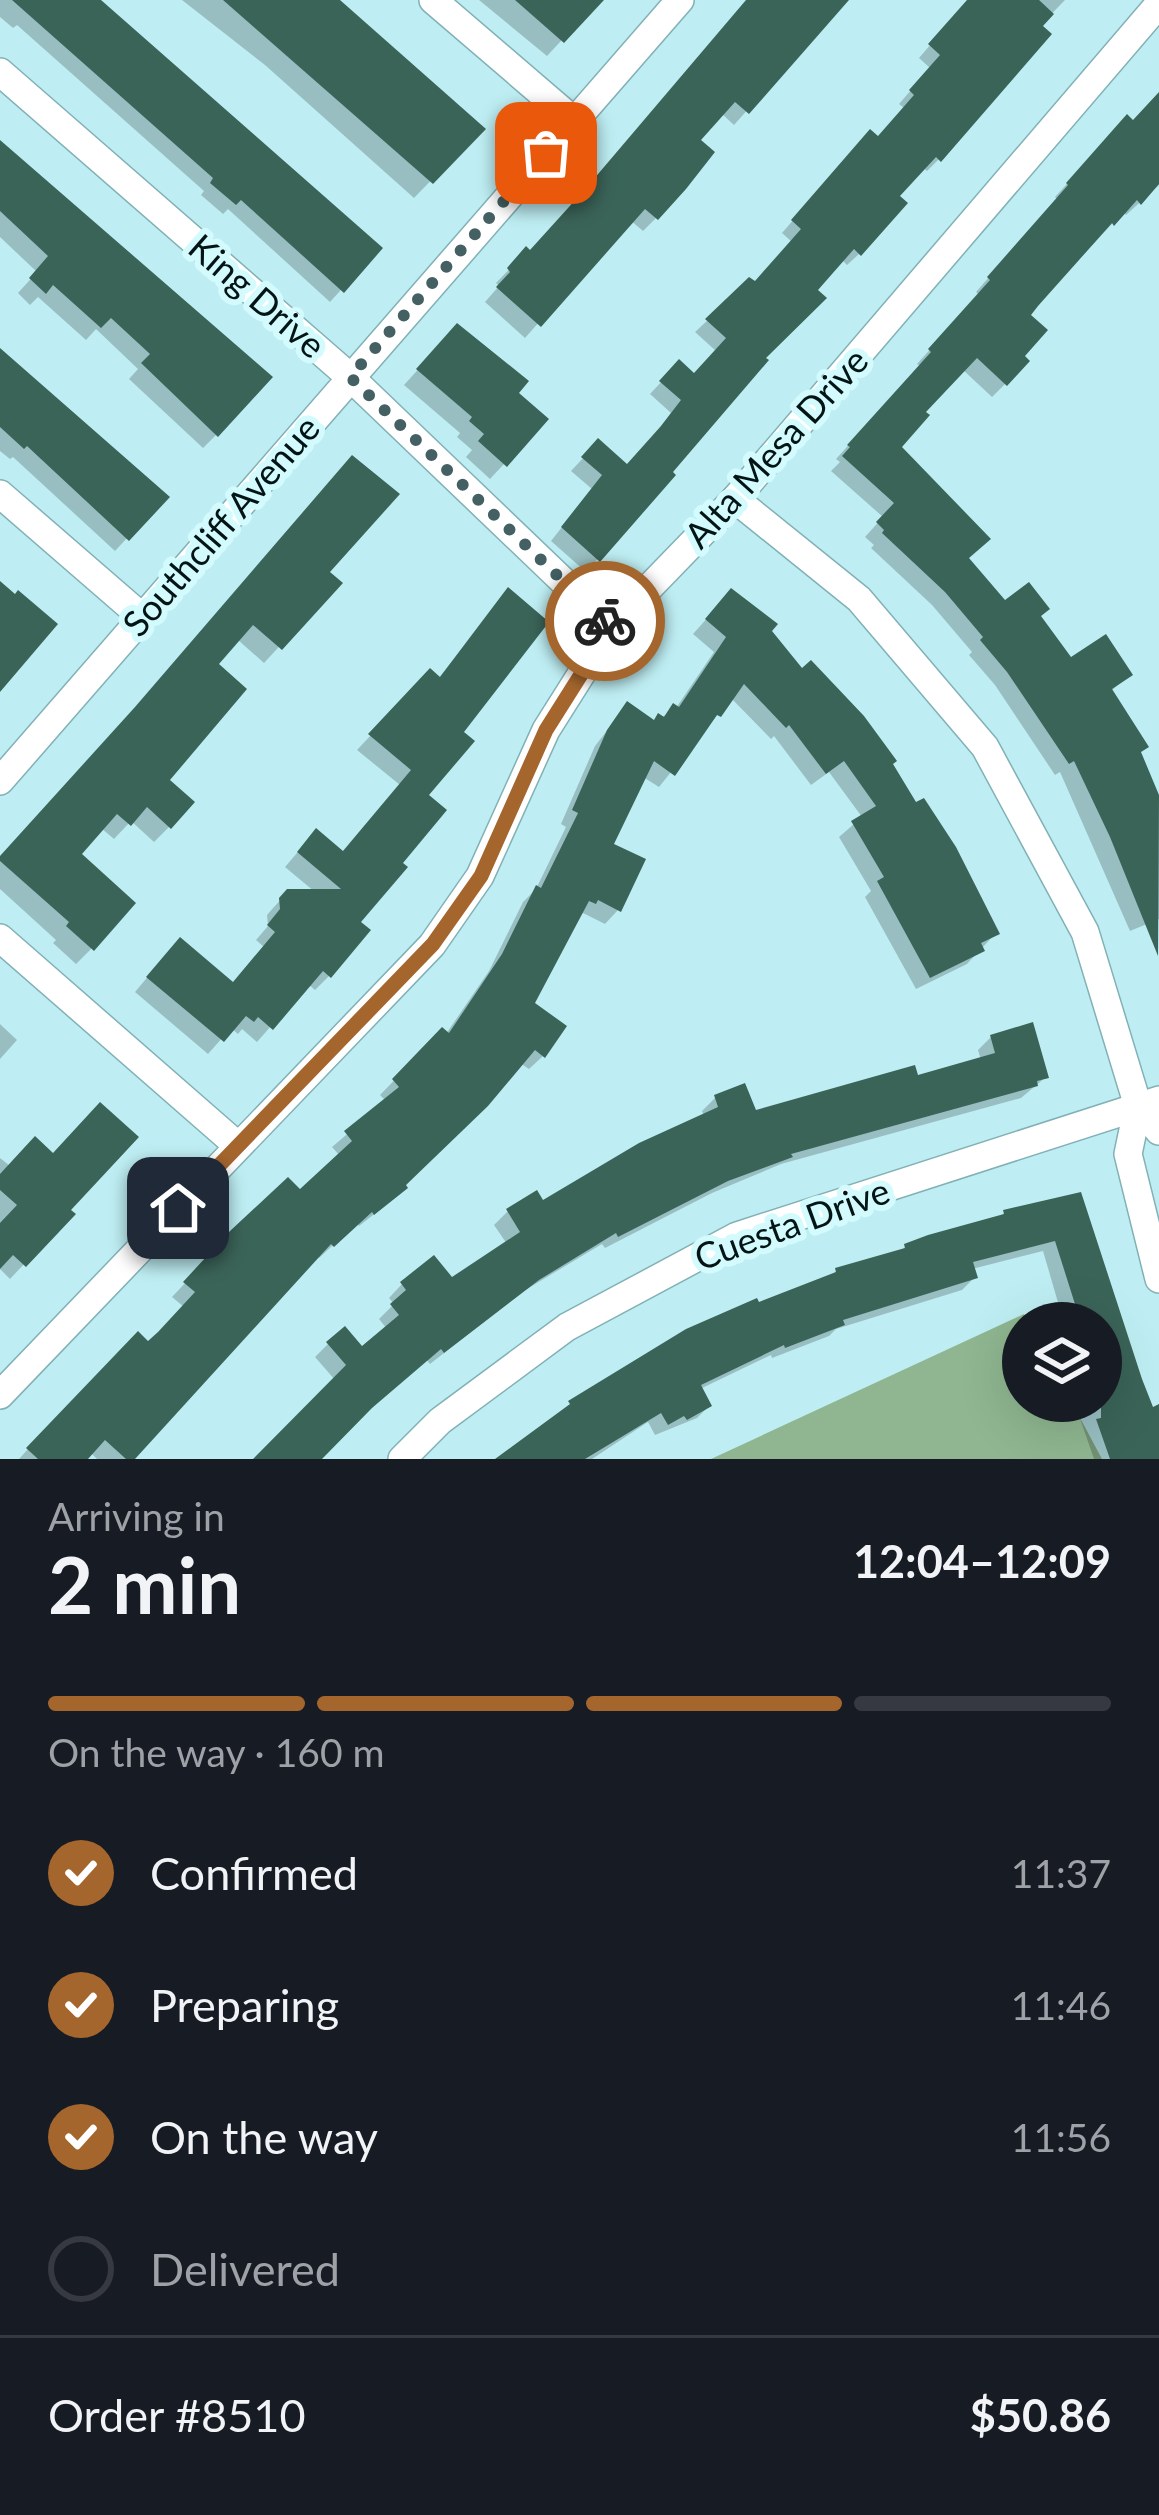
<!DOCTYPE html>
<meta charset="utf-8">
<style>
body{margin:0;font-family:Lato,sans-serif;background:#242831;color:#f1f3f6;height:100vh;display:flex;flex-direction:column;font-size:45px;white-space:nowrap}
*{box-sizing:border-box;margin:0}
p{font-size:39px;color:#9ea1a6}
.icon{flex:none;width:66px;height:66px;fill:none;stroke:currentColor;stroke-width:2;stroke-linecap:round;stroke-linejoin:round}
.map{position:relative;height:1459px;overflow:hidden}
.details{display:flex;flex-direction:column;background:#171b24;flex:1}
.details>*{flex:none}
.controls{position:absolute;left:1002px;top:1302px;display:grid;gap:24px}
.controls a{display:grid;place-items:center;width:120px;height:120px;border-radius:50%;background:#171b24;box-shadow:0 12px 48px #0002;font-size:60px}
.pin{position:absolute;display:grid;place-items:center;width:102px;height:102px;color:#fff;margin:-51px;border-radius:24px;box-shadow:0 6px 18px #0006}
.courier{position:absolute;display:grid;place-items:center;width:120px;height:120px;margin:-60px;border:9px solid #a5662e;border-radius:50%;background:#fff;color:#222;box-shadow:0 3px 15px #0007}
.head em{font-style:normal;font-weight:700}
.head div{display:flex;flex-direction:column-reverse}
.head{display:flex;align-items:center;justify-content:space-between;height:204px;padding:0 48px}
h1{font-size:78px;font-weight:700;line-height:90px}
.bar{display:grid;grid-template-columns:repeat(4,1fr);gap:18px 12px;align-content:center;height:144px;padding:0 48px}
.bar i{height:15px;border-radius:9px;background:#363941}
.bar .selected{background:#a5662e}
.bar p{grid-column:span 4}
.line{display:flex;align-items:center;gap:30px;padding:0 48px;border-top:3px solid #363941}
.line div{flex:1}
ol{padding:0 48px;list-style:none}
li{display:flex;align-items:center;gap:36px;height:132px}
li p{margin-inline-start:auto}
li .icon{padding:12px;border-radius:50%;background:#a5662e;color:#fff;stroke-width:4}
li:last-child{color:#9ea1a6}
li i{width:66px;height:66px;border:6px solid #363941;border-radius:50%}
.map>svg:first-child{display:block}
.forest{fill:#8fb690}
.shadow{fill:#0003}
.building{fill:#3b6458}
.lines{fill:none;stroke-linecap:round;stroke-linejoin:round}
.minor-casing{stroke:#82b1b5;stroke-width:30}
.minor{stroke:#fff;stroke-width:27}
.done{stroke:#446063;stroke-width:12;stroke-dasharray:0 21.6}
.route{stroke:#a5662e;stroke-width:15}
.labels{text-anchor:middle;stroke-width:12;stroke-linejoin:round;paint-order:stroke}
.street-label{font-size:36px;fill:#031415;stroke:#d3fafd}
</style>
<div class="map">
<svg width="1159" height="1459" viewBox="0 0 1159 1459">
<rect width="100%" height="100%" fill="#beeef3"/>
<path class="forest" d="M1024,1314L1029,1323H1023V1401H1071L1102,1459H711Z"/>
<g class="shadow">
<path d="M0,0H94L379,248L330,302L228,209L223,214L201,195L204,191L17,25L13,28L0,17Z"/>
<path d="M182,0H334L481,129L414,198L265,65Z"/>
<path d="M479,0H599L547,56Z"/>
<path d="M751,0H846L734,125L721,113L697,140L711,152L656,218L643,231L630,220L525,338L485,302L499,286L496,283L527,251L530,253Z"/>
<path d="M983,0H1065L1039,27L939,159L927,171L922,167L896,196L859,254L847,265L841,259L814,290L668,473L672,476L586,572L551,541L592,489L571,471L598,442L627,467L649,442L671,413L650,394L679,363L694,376L716,351L695,332L750,281L754,284L792,242L782,233L859,144L877,139L904,108L899,104L930,68L919,58L943,30Z"/>
<path d="M1159,94V185L1126,215L1123,212L1027,315L1021,357L1005,384L992,397L962,369L922,412L898,447L966,558L1004,604L1038,617L1070,661L1129,675L1110,692L1159,803V919L1130,931L1060,772L1055,775L995,685L969,655L972,652L932,605L871,548L874,545L865,537L883,517L831,471L840,462L836,459L920,366L917,364L979,295L976,292L1057,199L1055,197L1114,132L1132,124Z"/>
<path d="M0,143L216,435L203,448L129,379L138,369L96,329L86,340L38,297L30,305L18,293L37,272L0,237Z"/>
<path d="M443,342L515,393L504,464L490,479L466,457L472,450L457,437L460,433L404,385Z"/>
<path d="M0,352L165,497L115,551L13,457L10,459L0,451Z"/>
<path d="M337,474L326,572L338,583L264,663L237,639L215,664L165,780L169,827L154,842L131,821L114,839L101,828L77,855L91,949L76,964L53,943L56,940L0,889V859L120,727Z"/>
<path d="M508,591L459,732L329,976L315,990L308,984L257,1042L242,1029L238,1034L231,1028L208,1054L135,992L166,955L232,985L264,947L256,940L268,926L267,915L274,907L288,892H315L285,867L303,846L342,854L400,785L357,750L430,672L438,679Z"/>
<path d="M718,606L769,630L802,673L890,764L996,933L967,964L916,989L865,897L871,891L839,837L862,817L829,772L811,785L774,736L771,739L731,698L659,787L643,777L610,845L618,910L605,924L583,913L580,916L531,1004L543,1056L529,1069L520,1063L391,1201L359,1226L357,1223L319,1258L317,1255L131,1459H97L90,1452L84,1459H19L48,1427L148,1345L184,1307L172,1297L217,1249L300,1193L340,1156L332,1147L386,1101L380,1095L442,1031L446,1034L489,971L523,902L536,889L566,827L561,824L595,746L627,705L653,723L676,708L714,652L693,634Z"/>
<path d="M0,1024L17,1040L0,1059Z"/>
<path d="M991,1037L1046,1077L1021,1098L781,1164L712,1193L605,1248L602,1244L522,1292L430,1364L426,1359L361,1415L321,1459H256L335,1380L315,1357L328,1344L362,1350L387,1329L379,1319L394,1304L389,1298L402,1284L451,1281L507,1244L494,1225L508,1211L542,1204L704,1116L702,1111L715,1098L754,1113L916,1079L981,1060L978,1050Z"/>
<path d="M0,1158L71,1214L10,1279L0,1269Z"/>
<path d="M1079,1196L1139,1380L1159,1427V1459H1094L1074,1401H1101V1323H1064L1043,1251L972,1269L975,1277L962,1290L836,1329L829,1336L772,1358L771,1355L700,1389L709,1406L697,1418L655,1435L648,1422L592,1459H496L600,1384L757,1306L830,1278L836,1271L899,1253L906,1246L999,1218L1005,1212Z"/>
</g>
<g class="building">
<path d="M12,0H101L383,248L344,293L241,200L236,205L210,183L213,178Z"/>
<path d="M223,0H340L486,129L433,184Z"/>
<path d="M515,0H604L564,43Z"/>
<path d="M746,0H849L749,114L735,102L701,140L715,152L686,189L658,220L645,209L541,327L496,287L510,272L507,268L526,246L530,250L587,187Z"/>
<path d="M967,0H1039L1054,14L1043,26L1052,34L941,162L936,157L900,196L908,203L861,256L854,249L818,290L827,298L766,358L769,360L673,472L676,475L600,562L561,527L602,475L581,457L598,438L627,464L661,426L681,400L659,381L679,359L694,373L726,338L705,319L749,277L755,281L801,229L791,220L870,129L878,136L914,95L909,90L940,55L928,44Z"/>
<path d="M1159,92V184L1141,205L1137,200L1114,226L1112,223L1038,306L1031,315L1048,330L1025,356L1030,361L1007,386L977,358L926,412L930,415L902,447L991,539L969,558L1005,600L1029,582L1050,609L1041,616L1071,657L1106,634L1133,675L1112,689L1149,747L1141,752L1159,795L1158,956L1110,837L1074,761L1069,764L1007,672L980,640L983,637L945,592L882,533L884,530L876,522L894,503L842,456L850,447L847,445L931,352L928,349L990,280L987,277L1068,185L1066,183L1127,114L1133,120Z"/>
<path d="M0,140L273,377L218,437L141,363L150,354L111,318L101,328L53,285L46,294L29,278L48,256L0,211Z"/>
<path d="M457,323L529,381L519,393L549,419L507,467L478,441L484,434L469,421L472,417L416,369Z"/>
<path d="M0,348L170,497L129,541L27,446L24,449L0,427Z"/>
<path d="M352,455L400,494L330,572L343,583L282,650L253,625L219,664L247,689L170,780L195,802L171,829L147,807L131,826L117,814L82,854L136,903L94,951L66,926L69,922L0,861V856L135,707Z"/>
<path d="M0,581L15,594L18,590L58,624L0,692Z"/>
<path d="M508,587L549,622L464,732L475,741L429,795L447,810L403,863L408,867L361,922L371,930L331,978L323,971L273,1030L258,1017L254,1022L246,1016L224,1042L146,977L180,937L233,982L275,932L267,925L280,909L279,898L287,889H341L297,852L316,828L343,851L411,770L368,734L430,668L440,677Z"/>
<path d="M731,588L778,624L772,631L802,668L811,660L864,716L897,761L893,764L916,802L924,798L956,847L1000,934L981,943L985,951L930,978L877,881L884,877L851,821L876,806L844,761L826,774L789,725L786,728L744,684L721,717L717,715L675,776L654,761L614,844L646,859L621,912L598,900L596,904L589,901L535,1003L567,1026L545,1058L535,1050L488,1106L406,1185L408,1188L374,1215L372,1212L334,1247L331,1244L135,1459H126L105,1440L88,1459H38L26,1448L138,1331L148,1341L158,1332L195,1292L183,1282L230,1231L288,1177L300,1189L352,1141L344,1131L399,1087L392,1079L442,1027L449,1033L502,954L536,885L541,888L578,813L572,810L607,730L627,701L654,720L658,713L664,717L673,703L679,707L726,637L705,619Z"/>
<path d="M1033,1022L1049,1078L1037,1081L1038,1086L791,1154L793,1157L728,1181L618,1237L616,1233L539,1280L444,1353L441,1349L372,1408L322,1459H253L346,1365L326,1342L345,1326L362,1346L399,1315L390,1304L406,1290L400,1282L434,1255L452,1277L520,1232L506,1209L537,1190L543,1200L639,1143L718,1107L714,1095L745,1083L756,1110L915,1065L918,1075L995,1053L990,1035Z"/>
<path d="M100,1102L139,1137L71,1210L76,1214L26,1267L13,1255L0,1269V1223L17,1205L0,1190V1174L35,1136L53,1153Z"/>
<path d="M1081,1192L1142,1379L1153,1407L1159,1404V1459H1110L1096,1419L1101,1418V1323H1081L1055,1241L973,1262L978,1278L843,1320L845,1325L785,1348L784,1345L701,1385L712,1406L687,1420L684,1416L668,1425L661,1413L585,1459H495L570,1404L568,1401L686,1329L757,1298L759,1302L836,1272L835,1268L905,1248L904,1244L928,1235L1004,1214L1003,1210Z"/>
</g>
<g class="lines">
<defs>
<g id="minor">
<path d="M433,0L574,121"/>
<path d="M0,72L350,377L611,627"/>
<path d="M0,494L142,617"/>
<path d="M735,499L859,599L985,747L1085,932L1138,1106L1159,1131"/>
<path d="M0,781L680,0"/>
<path d="M0,938L237,1145"/>
<path d="M1138,1106L1128,1154L1159,1279"/>
<path d="M0,1395L432,945L480,876L546,730L611,627L735,499L1159,4"/>
<path d="M402,1459L440,1421L567,1327L737,1236L1159,1100"/>
</g>
</defs>
<use href="#minor" class="minor-casing"/>
<use href="#minor" class="minor"/>
</g>
<g class="lines">
<path class="done" d="M546,153L350,377L605,621"/>
<path class="route" d="M178,1208L433,944L481,876L546,730L611,627L605,621"/>
</g>
<g class="labels">
<g class="street-label">
<text transform="translate(257 296) rotate(41)" y="13">King Drive</text>
<text transform="translate(776 448) rotate(-48)" y="13">Alta Mesa Drive</text>
<text transform="translate(221 526) rotate(-49)" y="13">Southcliff Avenue</text>
<text transform="translate(792 1224) rotate(-20)" y="13">Cuesta Drive</text>
</g>
</g>
</svg>
<div class="controls">
<a><svg class="icon" aria-label="layers" viewBox="0 0 24 24"><path d="M12 4l9 5-9 5-9-5zM3 14l9 5 9-5"/></svg></a>
</div>
<div class="pin" style="left:546px;top:153px;background:#ea580c"><svg class="icon" aria-label="bag" viewBox="0 0 24 24"><path d="M5 8h14l-1 12H6zM9 8a3 3 0 0 1 6 0"/></svg></div>
<div class="pin" style="left:178px;top:1208px;background:#1f2937"><svg class="icon" aria-label="home" viewBox="0 0 24 24"><path d="M3 11l9-7 9 7M6 9v11h12V9"/></svg></div>
<div class="courier" style="left:605px;top:621px"><svg class="icon" aria-label="bike" viewBox="0 0 24 24"><circle cx="6" cy="16" r="4"/><circle cx="18" cy="16" r="4"/><path d="M6 16l4-8h5l3 8M10 8l3 8H6M13 5h3"/></svg></div>
</div>
<section class="details">
<div class="head"><div><h1>2 min</h1><p>Arriving in</p></div><em>12:04–12:09</em></div>
<div class="bar"><i class="selected"></i><i class="selected"></i><i class="selected"></i><i></i><p>On the way · 160 m</p></div>
<ol>
<li><svg class="icon" aria-label="check" viewBox="0 0 24 24"><path d="M5 12l5 5 9-10"/></svg>Confirmed<p>11:37</p></li>
<li><svg class="icon" aria-label="check" viewBox="0 0 24 24"><path d="M5 12l5 5 9-10"/></svg>Preparing<p>11:46</p></li>
<li><svg class="icon" aria-label="check" viewBox="0 0 24 24"><path d="M5 12l5 5 9-10"/></svg>On the way<p>11:56</p></li>
<li><i></i>Delivered</li>
</ol>
<div class="line" style="height:156px"><div>Order #8510</div><b>$50.86</b></div>
</section>
